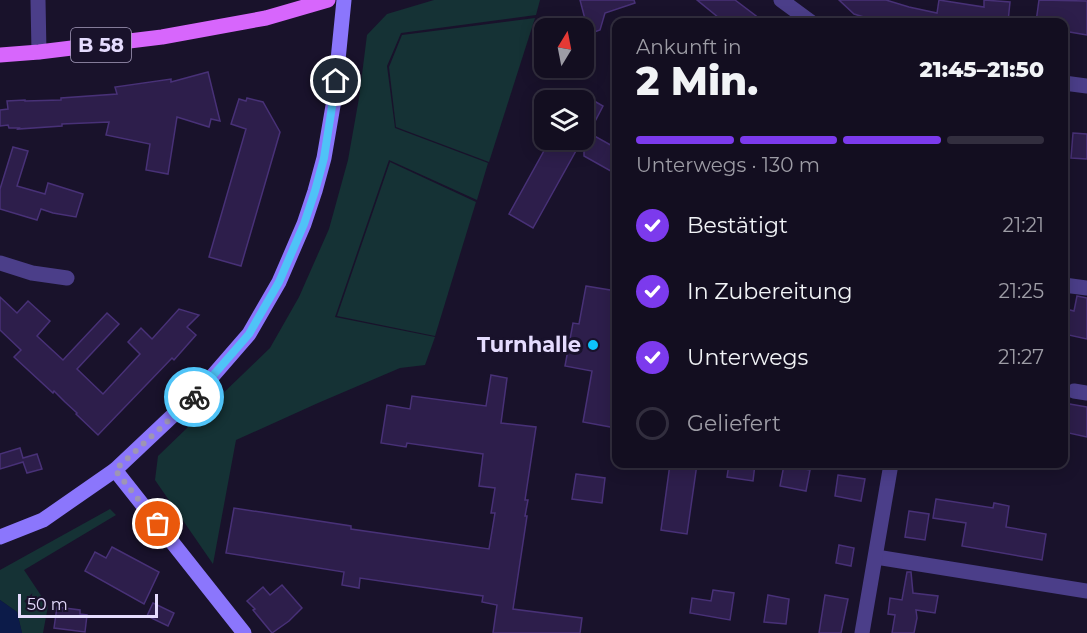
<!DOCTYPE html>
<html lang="de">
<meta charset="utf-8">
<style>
body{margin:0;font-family:Montserrat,sans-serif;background:#201c2d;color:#f1f3f6;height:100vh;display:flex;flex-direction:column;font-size:22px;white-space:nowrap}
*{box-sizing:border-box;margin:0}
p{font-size:20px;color:#9d9ca5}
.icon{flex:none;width:33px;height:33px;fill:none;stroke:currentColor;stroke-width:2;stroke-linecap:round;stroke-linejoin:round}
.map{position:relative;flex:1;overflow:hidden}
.details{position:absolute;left:612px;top:18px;width:456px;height:450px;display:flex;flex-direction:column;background:#130e20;border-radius:12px;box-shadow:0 3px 15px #0003,0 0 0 2px #322e3e}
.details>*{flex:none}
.needle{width:39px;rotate:10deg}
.tools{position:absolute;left:534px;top:18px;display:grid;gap:12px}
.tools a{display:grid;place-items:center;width:60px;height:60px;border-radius:12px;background:#130e20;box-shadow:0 3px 15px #0003,0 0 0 2px #322e3e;font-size:30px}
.scale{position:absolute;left:18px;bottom:15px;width:140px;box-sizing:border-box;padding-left:6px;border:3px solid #e5dcfe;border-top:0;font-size:16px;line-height:21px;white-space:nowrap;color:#e5dcfe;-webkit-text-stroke:4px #19122b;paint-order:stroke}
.pin{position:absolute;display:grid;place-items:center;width:51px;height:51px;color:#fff;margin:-26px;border:3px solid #fff;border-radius:50%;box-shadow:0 2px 6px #0007}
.courier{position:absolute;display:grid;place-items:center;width:60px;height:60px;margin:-30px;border:4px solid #4fc3f7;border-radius:50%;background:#fff;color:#222;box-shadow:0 2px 8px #0007}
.head em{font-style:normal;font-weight:800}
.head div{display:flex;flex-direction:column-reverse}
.head{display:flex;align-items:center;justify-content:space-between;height:102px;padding:0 24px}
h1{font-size:39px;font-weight:800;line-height:45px}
.bar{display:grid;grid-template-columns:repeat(4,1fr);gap:9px 6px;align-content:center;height:72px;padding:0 24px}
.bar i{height:8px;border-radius:4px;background:#322e3e}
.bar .active{background:#7c3aed}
.bar p{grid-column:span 4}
ol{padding:0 24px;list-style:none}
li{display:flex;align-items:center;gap:18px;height:66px}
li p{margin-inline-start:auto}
li .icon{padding:6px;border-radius:50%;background:#7c3aed;color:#fff;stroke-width:4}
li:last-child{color:#9d9ca5}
li i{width:33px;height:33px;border:3px solid #322e3e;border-radius:50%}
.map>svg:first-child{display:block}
.green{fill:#153235}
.water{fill:#0c1b49}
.building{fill:#2d1e4b;stroke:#483177;stroke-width:1.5}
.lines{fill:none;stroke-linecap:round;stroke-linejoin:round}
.street{stroke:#4b3e89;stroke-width:15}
.secondary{stroke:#8b76fc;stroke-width:15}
.primary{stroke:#d766fc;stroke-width:15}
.done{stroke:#9e95b4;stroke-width:6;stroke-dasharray:0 10.8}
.route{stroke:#4fc3f7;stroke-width:8}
.poi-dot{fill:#0dc3fa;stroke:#19122b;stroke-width:2}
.labels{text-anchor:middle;stroke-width:6;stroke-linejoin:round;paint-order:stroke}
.shield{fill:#19122b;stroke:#a89fbf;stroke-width:1.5}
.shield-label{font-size:20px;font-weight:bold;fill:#e5dcfe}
.poi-label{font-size:21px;font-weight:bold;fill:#e5dcfe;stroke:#19122b;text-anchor:end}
</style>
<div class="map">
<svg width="1087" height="633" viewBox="0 0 1087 633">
<rect width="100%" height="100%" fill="#19122b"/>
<g class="green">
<path d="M434,0H540L536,15L401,33L387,66L395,128L488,163L477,200L389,160L335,317L435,337L425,365L400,368L318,403L236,440L213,564L155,480L158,456L270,348L299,297L329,229L348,160L359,98L367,35L387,14Z"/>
<path d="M535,18L489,162L396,127L389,67L402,35Z"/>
<path d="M390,162L476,202L435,336L337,316Z"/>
<path d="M110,509L116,515L24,570L48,606L43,633H22L17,612L0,600V570Z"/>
</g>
<path class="water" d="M0,600L17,612L22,633H0Z"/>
<g class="building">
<path d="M580,0H634L635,3L605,13L600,30L586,35L582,20L585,19Z"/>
<path d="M697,0H735L764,22H724Z"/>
<path d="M839,0H886L909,7L937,13L939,0L984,7V0L1010,2L1008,22H880L854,14Z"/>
<path d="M1039,0L1087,1V35L1064,31V22H1036Z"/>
<path d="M208,72L220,121L211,119L209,127L177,117L168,174L146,170L150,144L106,135L109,122L62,124V126L18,129L19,128H9L8,125L0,126V110L8,109L7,101L25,100V101L61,100V98L117,94L115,87L171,79V82Z"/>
<path d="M584,95L603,106L589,133L616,148V174L584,156Z"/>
<path d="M247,98L263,102L280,132L241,266L209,257L246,129L231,124L239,99L246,101Z"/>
<path d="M1073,133L1087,134V159L1071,158Z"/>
<path d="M550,140H582L533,228L509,214Z"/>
<path d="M13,147L28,151L17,186L45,194L48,183L83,194L76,217L53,213L41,209L37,220L0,209V189Z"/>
<path d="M586,286L616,291V428L583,422L592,371L565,366L573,323L579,324Z"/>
<path d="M1077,296L1087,298V339L1064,334V321L1066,309L1074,311Z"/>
<path d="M0,297L17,313L28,301L50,321L37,336L63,360L107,313L119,324L77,369L103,394L140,354L128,342L141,328L152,339L179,309L199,315L187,327L196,335L174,360L172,358L98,435L76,414L77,413L65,402L54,391L53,393L14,357L21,350L0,330Z"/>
<path d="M491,375L507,378L501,423L536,427L525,500H528L525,516H527L513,609L582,618L580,633H493L497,605L482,602L483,596L360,578L359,588L342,585L344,572L226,553L234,508L351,526V529L489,549L495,513H491L495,488L479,486L483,454L407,443L406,447L381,443L387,405L410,409L412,396L486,406Z"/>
<path d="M1064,403L1087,407V437L1064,432Z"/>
<path d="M20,448L23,458L37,454L42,469L27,473L23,462L0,469V454Z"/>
<path d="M670,464H697L687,534L661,530Z"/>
<path d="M729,464H755L753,481L727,477Z"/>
<path d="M784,465L810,470L806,491L780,486Z"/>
<path d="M576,474L605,478L602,503L572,499Z"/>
<path d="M838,475L865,479L861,501L835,496Z"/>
<path d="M936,499L993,508L994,503L1009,506L1006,527L1046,534L1042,560L962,546L966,523L933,518Z"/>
<path d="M909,511L929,514L925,540L905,537Z"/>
<path d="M839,545L854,548L851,566L836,563Z"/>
<path d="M112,547L159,572L144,604L85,571L95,552L106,558Z"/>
<path d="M907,572H911L913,593L938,596L935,613L916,610L917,618L914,633H892L895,615L888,614L890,598L902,600Z"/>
<path d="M282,585L302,608L289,621L272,633L253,610L255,609L247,601L263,587L270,595Z"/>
<path d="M713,590L734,593L730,620L690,613L692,598L711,601Z"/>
<path d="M768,595L789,599L786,624L764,622Z"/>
<path d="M825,595L848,599L841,633H819Z"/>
<path d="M153,603L174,613L168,626L147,616Z"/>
<path d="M57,607L80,610V614L87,615L85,632L54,628Z"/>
</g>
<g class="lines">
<g class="street">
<path d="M38,0L39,52"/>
<path d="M781,0L811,22"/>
<path d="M1064,83L1087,86"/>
<path d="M0,263L32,273L67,278"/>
<path d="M1064,285L1087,288"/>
<path d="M1074,391L1087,393"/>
<path d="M876,557L1087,591"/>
<path d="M862,633L891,464"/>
</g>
<g class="secondary">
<path d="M115,470L244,633"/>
<path d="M0,537L43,520L115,470L203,387L249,334L279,282L304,224L315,191L324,158L334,100L344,0"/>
</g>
<path class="primary" d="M0,55L39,52L162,37L266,18L328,0"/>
</g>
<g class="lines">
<path class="done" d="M158,524L115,470L194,397"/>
<path class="route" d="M194,397L203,387L249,334L279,282L304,224L315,191L324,158L336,81"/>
</g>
<circle class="poi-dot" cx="593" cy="345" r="6"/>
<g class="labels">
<rect class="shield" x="71" y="28" width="60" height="34" rx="4.5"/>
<g class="shield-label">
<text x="101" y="52">B 58</text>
</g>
<g class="poi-label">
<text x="581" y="352">Turnhalle</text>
</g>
</g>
</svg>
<div class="tools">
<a><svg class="needle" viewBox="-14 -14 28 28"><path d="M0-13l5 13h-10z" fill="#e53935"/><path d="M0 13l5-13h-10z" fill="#9d9ca5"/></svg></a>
<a><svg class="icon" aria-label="layers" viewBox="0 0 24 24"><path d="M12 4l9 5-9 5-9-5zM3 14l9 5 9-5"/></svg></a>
</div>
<div class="scale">50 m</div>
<div class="pin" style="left:158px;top:524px;background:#ea580c"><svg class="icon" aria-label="bag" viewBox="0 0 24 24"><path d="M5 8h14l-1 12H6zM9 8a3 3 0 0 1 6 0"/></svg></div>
<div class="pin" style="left:336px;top:81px;background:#1f2937"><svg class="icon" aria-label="home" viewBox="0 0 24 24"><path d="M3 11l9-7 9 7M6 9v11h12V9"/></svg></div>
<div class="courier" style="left:194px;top:397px"><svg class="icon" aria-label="bike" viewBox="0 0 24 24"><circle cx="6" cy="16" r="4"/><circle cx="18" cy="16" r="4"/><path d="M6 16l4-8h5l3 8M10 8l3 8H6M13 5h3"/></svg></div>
<section class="details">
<div class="head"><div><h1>2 Min.</h1><p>Ankunft in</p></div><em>21:45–21:50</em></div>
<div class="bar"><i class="active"></i><i class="active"></i><i class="active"></i><i></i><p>Unterwegs · 130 m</p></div>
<ol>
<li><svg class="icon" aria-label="check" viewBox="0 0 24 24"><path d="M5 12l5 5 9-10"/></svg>Bestätigt<p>21:21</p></li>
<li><svg class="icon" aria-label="check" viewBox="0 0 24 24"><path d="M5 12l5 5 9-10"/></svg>In Zubereitung<p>21:25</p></li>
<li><svg class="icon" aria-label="check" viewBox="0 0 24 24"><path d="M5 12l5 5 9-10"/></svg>Unterwegs<p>21:27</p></li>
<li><i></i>Geliefert</li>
</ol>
</section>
</div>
